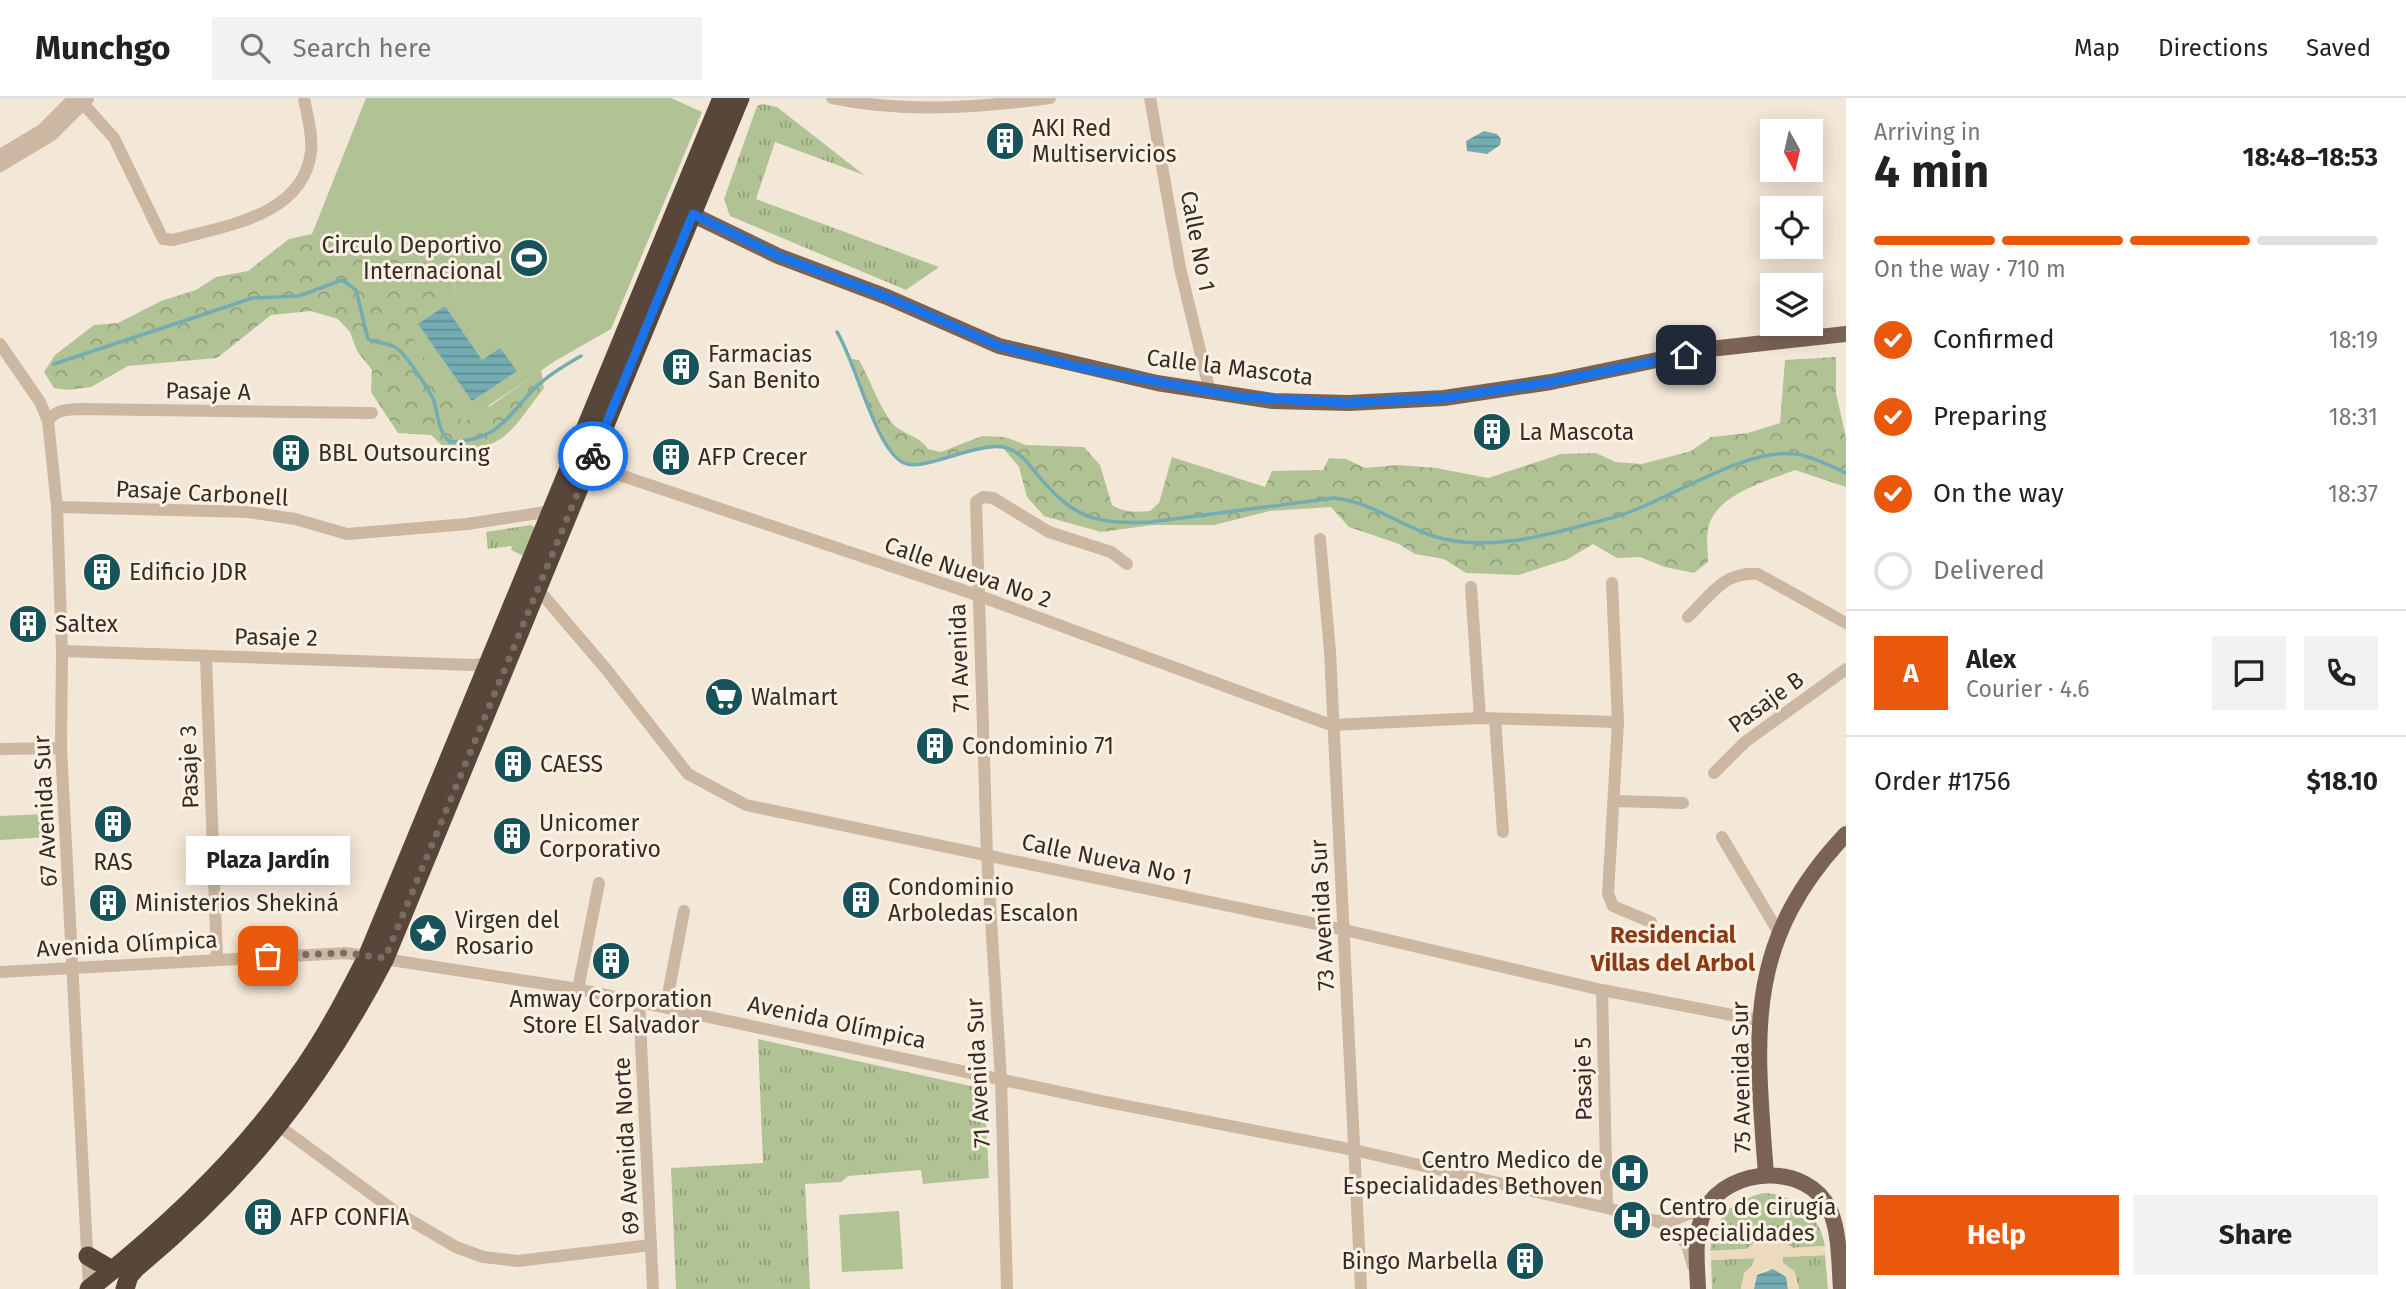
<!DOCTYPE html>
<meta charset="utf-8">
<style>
body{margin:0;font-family:"Fira Sans",sans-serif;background:#f2f2f2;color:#222;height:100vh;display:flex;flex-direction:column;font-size:26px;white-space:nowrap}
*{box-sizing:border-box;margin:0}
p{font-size:23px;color:#767676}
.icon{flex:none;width:38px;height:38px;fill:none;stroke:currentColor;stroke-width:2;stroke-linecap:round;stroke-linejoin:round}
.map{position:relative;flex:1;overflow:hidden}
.drawer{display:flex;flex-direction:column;background:#fff;width:560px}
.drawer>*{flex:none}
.needle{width:46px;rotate:172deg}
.controls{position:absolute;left:1760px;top:21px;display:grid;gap:14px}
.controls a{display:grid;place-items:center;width:63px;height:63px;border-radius:0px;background:#fff;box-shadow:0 4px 18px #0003;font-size:35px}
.pin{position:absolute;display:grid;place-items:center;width:60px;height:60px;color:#fff;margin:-30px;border-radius:14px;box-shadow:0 4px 10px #0006}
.courier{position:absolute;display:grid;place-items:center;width:70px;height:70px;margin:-35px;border:5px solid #1a73e8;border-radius:50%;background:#fff;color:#222;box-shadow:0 2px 9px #0007}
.bubble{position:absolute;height:49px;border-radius:0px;background:#fff;box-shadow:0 4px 18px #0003;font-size:23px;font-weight:700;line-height:49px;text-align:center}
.summary em{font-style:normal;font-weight:700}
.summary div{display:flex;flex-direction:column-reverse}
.summary{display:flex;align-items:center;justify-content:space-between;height:119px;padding:0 28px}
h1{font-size:46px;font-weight:700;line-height:52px}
.bar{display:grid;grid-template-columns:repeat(4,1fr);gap:10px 7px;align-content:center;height:84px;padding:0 28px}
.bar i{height:9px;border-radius:5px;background:#e0e0e0}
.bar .on{background:#ea580c}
.bar p{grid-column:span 4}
.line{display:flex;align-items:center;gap:18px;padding:0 28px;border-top:2px solid #e0e0e0}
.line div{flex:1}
.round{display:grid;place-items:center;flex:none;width:74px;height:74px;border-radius:0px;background:#f2f2f2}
ol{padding:0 28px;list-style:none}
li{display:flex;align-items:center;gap:21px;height:77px}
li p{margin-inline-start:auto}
li .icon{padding:7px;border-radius:50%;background:#ea580c;color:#fff;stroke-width:4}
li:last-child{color:#767676}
li i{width:38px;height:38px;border:4px solid #e0e0e0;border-radius:50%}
.cta{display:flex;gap:14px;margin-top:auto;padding:14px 28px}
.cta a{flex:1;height:80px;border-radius:0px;background:#ea580c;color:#fff;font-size:28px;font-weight:700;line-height:80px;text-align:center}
.cta a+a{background:#f2f2f2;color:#222}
header{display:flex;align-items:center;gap:42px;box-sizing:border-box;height:98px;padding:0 35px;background:#fff;border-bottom:2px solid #e0e0e0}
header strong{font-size:33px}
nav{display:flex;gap:38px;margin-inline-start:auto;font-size:24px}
.search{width:490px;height:63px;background:#f2f2f2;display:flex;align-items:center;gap:18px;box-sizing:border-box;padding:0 24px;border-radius:0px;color:#767676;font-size:26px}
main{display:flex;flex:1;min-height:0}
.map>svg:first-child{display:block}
.grass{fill:url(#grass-tufts)}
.forest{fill:url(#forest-crowns)}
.green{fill:#b1c395}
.plaza{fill:#eddabc}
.water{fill:url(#water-rules)}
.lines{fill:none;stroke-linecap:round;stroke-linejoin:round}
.stream{stroke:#73adb3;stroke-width:3.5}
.minor{stroke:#ccb7a2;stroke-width:12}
.major{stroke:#7a6354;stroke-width:16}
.highway{stroke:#58463b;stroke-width:19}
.done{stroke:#786d63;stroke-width:7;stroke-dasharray:0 12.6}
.route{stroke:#1a73e8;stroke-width:9}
.labels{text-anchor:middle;stroke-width:6;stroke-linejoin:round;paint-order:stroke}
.poi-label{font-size:23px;fill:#362b25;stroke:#fbf1e3;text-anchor:start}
.street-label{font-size:23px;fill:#362b25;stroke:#fbf1e3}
.neighbourhood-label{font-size:24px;font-weight:bold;fill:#8d3916;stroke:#fbf1e3}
</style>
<header>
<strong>Munchgo</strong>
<div class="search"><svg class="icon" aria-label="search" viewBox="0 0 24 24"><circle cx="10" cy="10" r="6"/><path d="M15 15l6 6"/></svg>Search here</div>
<nav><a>Map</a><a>Directions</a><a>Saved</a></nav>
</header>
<main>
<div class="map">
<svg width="1846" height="1191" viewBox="0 0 1846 1191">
<defs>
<pattern id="grass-tufts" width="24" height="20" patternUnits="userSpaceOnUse" patternTransform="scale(1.75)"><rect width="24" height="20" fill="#b1c395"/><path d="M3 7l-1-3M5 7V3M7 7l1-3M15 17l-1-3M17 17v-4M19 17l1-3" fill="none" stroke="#919f79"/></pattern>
<pattern id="forest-crowns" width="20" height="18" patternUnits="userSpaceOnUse" patternTransform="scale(1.75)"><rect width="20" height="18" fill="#b1c395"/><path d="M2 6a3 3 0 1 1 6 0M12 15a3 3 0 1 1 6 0" fill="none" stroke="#919f79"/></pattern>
<pattern id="water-rules" width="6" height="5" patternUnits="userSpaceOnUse" patternTransform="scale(1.75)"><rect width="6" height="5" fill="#73adb3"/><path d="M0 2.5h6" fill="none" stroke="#5f8d91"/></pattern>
</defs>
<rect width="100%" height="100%" fill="#f3e7d7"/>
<g class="grass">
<path d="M762,6L777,9L864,77L775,44L756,101L939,169L906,192L730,118L724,101L757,8Z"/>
<path d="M531,427L537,431L528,460L511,452L512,448L488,451L486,434Z"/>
<path d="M758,941L984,991L989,1080L923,1086L921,1072L848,1078L841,1084L805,1086L810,1191H676L671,1070L763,1065Z"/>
<path d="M1764,1095C1796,1097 1820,1117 1825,1148L1793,1150L1771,1134L1764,1135L1747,1151L1710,1153C1716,1119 1729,1103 1764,1095Z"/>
<path d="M1825,1157L1828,1191H1799L1794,1173L1783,1165L1782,1159Z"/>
<path d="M1754,1160C1754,1171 1741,1179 1741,1191H1712L1711,1162Z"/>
</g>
<g class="forest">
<path d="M312,136L378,137L454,182L455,198L489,309L541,272L544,290C510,333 506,354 446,351L431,337L398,335L371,294L372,272L357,253L350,234L338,221L311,213L271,217L217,260L128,268L91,289L67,292L54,290L44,274L55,257L94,227L118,225L161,203L196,192L216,179L248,173L289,141Z"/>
<path d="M1836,259V295L1846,340V389L1795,372C1767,383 1714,397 1708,431C1706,442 1708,454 1708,464L1694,475L1665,469L1640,459L1617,460L1593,446L1568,461L1519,477L1466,475L1444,461L1415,456L1399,446L1349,429L1331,409L1270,413L1214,427H1153L1101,434L1044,418L1027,399L1019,369L1002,349L959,355L920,368L904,365L883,344L850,261L859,262C871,283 878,307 893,326C903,337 919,337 928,351L941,354L982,338L1005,339L1026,347L1084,349L1100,367L1112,407C1125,415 1135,414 1150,413L1159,405L1172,359L1265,389L1272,373L1323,372L1329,360L1346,361L1365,370L1398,367L1436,370L1488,380L1561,356L1596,355L1615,364L1642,366L1691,353L1711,339L1748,335L1780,325L1785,262Z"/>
</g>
<g class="green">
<path d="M366,0H671L702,14L611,231L555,263L463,325L407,231L455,198L454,182L378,137L312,136Z"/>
<path d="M47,716L48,739L0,742V718Z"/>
<path d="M899,1113L903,1171L842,1174L839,1117Z"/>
</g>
<path class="plaza" d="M1771,1134L1793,1150L1825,1148V1157L1783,1159V1165L1794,1173L1799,1191H1788V1185L1767,1171L1757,1177L1754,1191H1741L1744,1175L1754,1166V1160L1711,1162L1710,1154L1747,1151L1764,1135Z"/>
<g class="water">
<path d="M1484,33L1497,36L1501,41L1500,47L1487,56L1467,53L1466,43Z"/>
<path d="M445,208L482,262L500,250L517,273L472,303L418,226Z"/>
<path d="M1773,1171L1786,1179L1788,1191H1754L1757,1177Z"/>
</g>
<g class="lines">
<g class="stream">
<path d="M837,234C856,264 875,351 904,365C922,374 977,344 1003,349C1018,352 1027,364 1036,375C1072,419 1094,427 1151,424L1334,400C1371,404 1398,426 1433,438C1490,456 1555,435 1611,420C1665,406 1742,349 1796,356C1812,358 1831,368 1846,375"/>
<path d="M54,266L253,200L299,198L342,182L356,192L368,241C377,246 386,244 395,249C404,253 430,293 434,303C439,319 437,332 450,344C498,343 505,321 535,290C548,277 565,267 581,258"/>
</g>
<g class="minor">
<path d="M78,0L114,40L163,141L173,142C223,128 303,119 311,54C313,37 307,17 304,0"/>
<path d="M832,0C905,15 977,10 1050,0"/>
<path d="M1150,0L1180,170L1210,294"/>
<path d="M0,57L42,32L74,0"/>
<path d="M0,68L52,37L88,1"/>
<path d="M0,246L40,304L48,323L57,409L62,553L61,650L89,1191"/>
<path d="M48,323C57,311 66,312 80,311L372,315"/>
<path d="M590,367L977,497L1331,627L1480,620L1618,624"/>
<path d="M57,409L248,414L295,421L347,436L467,426L552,413"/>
<path d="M1320,441L1330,554L1361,1191"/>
<path d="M1612,485L1618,624L1608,796L1613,808L1651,824"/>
<path d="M1471,489L1480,620"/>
<path d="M537,490L606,571L688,676L746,707L1345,832L1602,892L1758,922"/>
<path d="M1688,519C1711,497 1724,473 1758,476L1846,525"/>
<path d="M62,553L474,567L489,565"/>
<path d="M206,560L217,861"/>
<path d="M1495,621L1503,734"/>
<path d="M0,651L61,650"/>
<path d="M1714,675L1745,644L1846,571"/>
<path d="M1615,703L1683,705"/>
<path d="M1722,739L1779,835"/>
<path d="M0,874L346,855L578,891L1102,1003L1354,1052L1607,1110L1656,1123L1674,1132L1687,1147L1693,1168"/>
<path d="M578,891L599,785"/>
<path d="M1602,892L1607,1110"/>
<path d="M639,903L653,1191"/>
<path d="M666,907L684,813"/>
<path d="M279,1028L396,1114L456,1149L483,1159L518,1163L651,1147"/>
<path d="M1656,1123L1676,1121L1707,1109"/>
<path d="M1007,1191L1001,981L987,758L976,404L983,399L993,400L1049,434L1111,454L1127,466"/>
</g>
<g class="major">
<path d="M683,112L778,158L887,199L999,248L1157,285L1273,303L1349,305L1444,300L1551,284L1710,251L1846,236"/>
<path d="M1766,1077C1756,938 1742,846 1846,736"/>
<path d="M1698,1191C1697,1164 1693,1137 1705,1112C1729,1068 1808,1064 1830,1112C1840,1136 1839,1166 1841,1191"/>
</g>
<g class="highway">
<path d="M88,1158L112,1172"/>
<path d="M89,1191C165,1131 239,1062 295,982C324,943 346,900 368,857L722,0"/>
<path d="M125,1191L129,1178L136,1170C246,1078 319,987 385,860L740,0"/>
</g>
</g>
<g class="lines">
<path class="done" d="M268,858L346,855L385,860L593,358"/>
<path class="route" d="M593,358L693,116L778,158L887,199L999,248L1078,269L1240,299L1349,305L1444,300L1551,284L1686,257"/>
</g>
<defs>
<symbol id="building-disc" viewBox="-11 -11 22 22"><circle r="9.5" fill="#17535b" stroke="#fbf1e3"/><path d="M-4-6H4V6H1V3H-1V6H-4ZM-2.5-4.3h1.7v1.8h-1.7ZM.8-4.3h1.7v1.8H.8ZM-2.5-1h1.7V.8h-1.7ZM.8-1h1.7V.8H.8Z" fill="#fff"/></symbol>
<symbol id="stadium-disc" viewBox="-11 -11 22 22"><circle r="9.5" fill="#17535b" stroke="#fbf1e3"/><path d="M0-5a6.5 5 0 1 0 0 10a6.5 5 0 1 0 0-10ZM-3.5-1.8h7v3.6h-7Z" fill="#fff"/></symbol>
<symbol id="supermarket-disc" viewBox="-11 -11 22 22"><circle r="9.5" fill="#17535b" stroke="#fbf1e3"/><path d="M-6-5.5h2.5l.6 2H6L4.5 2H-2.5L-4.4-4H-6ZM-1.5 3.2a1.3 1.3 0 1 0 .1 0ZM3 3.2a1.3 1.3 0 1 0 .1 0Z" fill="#fff"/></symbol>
<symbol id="sight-disc" viewBox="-11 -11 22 22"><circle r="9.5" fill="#17535b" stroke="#fbf1e3"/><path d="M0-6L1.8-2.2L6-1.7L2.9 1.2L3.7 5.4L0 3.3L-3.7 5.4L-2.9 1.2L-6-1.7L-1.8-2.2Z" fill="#fff"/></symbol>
<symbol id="hospital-disc" viewBox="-11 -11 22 22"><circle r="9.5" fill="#17535b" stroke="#fbf1e3"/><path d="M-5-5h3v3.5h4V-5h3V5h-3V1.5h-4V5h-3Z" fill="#fff"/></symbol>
</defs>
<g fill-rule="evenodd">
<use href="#building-disc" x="983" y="21" width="44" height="44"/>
<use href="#stadium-disc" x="507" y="138" width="44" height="44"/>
<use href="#building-disc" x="659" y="247" width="44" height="44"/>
<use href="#building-disc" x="1470" y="312" width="44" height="44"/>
<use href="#building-disc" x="269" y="333" width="44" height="44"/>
<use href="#building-disc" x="649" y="337" width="44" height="44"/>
<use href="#building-disc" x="80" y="452" width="44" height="44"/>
<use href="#building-disc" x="6" y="504" width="44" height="44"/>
<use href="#supermarket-disc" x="702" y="577" width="44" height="44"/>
<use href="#building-disc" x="913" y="626" width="44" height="44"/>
<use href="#building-disc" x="491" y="644" width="44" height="44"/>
<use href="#building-disc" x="91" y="704" width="44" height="44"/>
<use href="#building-disc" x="490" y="716" width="44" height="44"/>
<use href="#building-disc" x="839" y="780" width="44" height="44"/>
<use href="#building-disc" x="86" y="783" width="44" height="44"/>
<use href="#sight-disc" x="406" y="813" width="44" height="44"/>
<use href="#building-disc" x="589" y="841" width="44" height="44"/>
<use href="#hospital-disc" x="1608" y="1053" width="44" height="44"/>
<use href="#building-disc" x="241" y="1097" width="44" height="44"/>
<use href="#hospital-disc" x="1610" y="1100" width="44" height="44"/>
<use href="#building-disc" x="1503" y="1141" width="44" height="44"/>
</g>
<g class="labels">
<g class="poi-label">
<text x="1032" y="38">AKI Red<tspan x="1032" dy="26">Multiservicios</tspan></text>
<text x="502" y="155" text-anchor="end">Circulo Deportivo<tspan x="502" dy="26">Internacional</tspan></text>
<text x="708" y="264">Farmacias<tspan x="708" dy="26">San Benito</tspan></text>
<text x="1519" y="342">La Mascota</text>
<text x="318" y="363">BBL Outsourcing</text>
<text x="698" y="367">AFP Crecer</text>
<text x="129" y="482">Edificio JDR</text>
<text x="55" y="534">Saltex</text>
<text x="751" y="607">Walmart</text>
<text x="962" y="656">Condominio 71</text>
<text x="540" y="674">CAESS</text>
<text x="539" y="733">Unicomer<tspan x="539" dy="26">Corporativo</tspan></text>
<text x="113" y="772" text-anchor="middle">RAS</text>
<text x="888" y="797">Condominio<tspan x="888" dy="26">Arboledas Escalon</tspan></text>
<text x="135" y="813">Ministerios Shekiná</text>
<text x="455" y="830">Virgen del<tspan x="455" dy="26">Rosario</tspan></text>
<text x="611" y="909" text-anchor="middle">Amway Corporation<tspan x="611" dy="26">Store El Salvador</tspan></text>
<text x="1603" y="1070" text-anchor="end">Centro Medico de<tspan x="1603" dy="26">Especialidades Bethoven</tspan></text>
<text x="1659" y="1117">Centro de cirugía<tspan x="1659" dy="26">especialidades</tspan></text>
<text x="290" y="1127">AFP CONFIA</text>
<text x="1498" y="1171" text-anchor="end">Bingo Marbella</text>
</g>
<g class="street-label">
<text transform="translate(1198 143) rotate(79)" y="8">Calle No 1</text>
<text transform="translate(1230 269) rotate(7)" y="8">Calle la Mascota</text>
<text transform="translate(208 293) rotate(1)" y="8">Pasaje A</text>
<text transform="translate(202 395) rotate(3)" y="8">Pasaje Carbonell</text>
<text transform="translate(968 474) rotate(19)" y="8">Calle Nueva No 2</text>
<text transform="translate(276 539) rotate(1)" y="8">Pasaje 2</text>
<text transform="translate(959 560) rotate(-92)" y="8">71 Avenida</text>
<text transform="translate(1766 604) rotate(-36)" y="8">Pasaje B</text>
<text transform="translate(189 669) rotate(-92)" y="8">Pasaje 3</text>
<text transform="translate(45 713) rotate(-93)" y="8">67 Avenida Sur</text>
<text transform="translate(1107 761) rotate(12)" y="8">Calle Nueva No 1</text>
<text transform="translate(1322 817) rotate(-93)" y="8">73 Avenida Sur</text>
<text transform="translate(127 846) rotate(-3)" y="8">Avenida Olímpica</text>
<text transform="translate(837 924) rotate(12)" y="8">Avenida Olímpica</text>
<text transform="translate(978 975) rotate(-93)" y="8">71 Avenida Sur</text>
<text transform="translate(1741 979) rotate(-91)" y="8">75 Avenida Sur</text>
<text transform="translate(1583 981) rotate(-91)" y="8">Pasaje 5</text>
<text transform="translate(626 1048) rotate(-93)" y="8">69 Avenida Norte</text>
</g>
<g class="neighbourhood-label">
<text x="1673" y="845">Residencial<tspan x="1673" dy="28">Villas del Arbol</tspan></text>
</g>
</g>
</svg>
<div class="controls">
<a><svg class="needle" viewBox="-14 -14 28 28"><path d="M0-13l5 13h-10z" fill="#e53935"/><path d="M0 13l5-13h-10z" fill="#767676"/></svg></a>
<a><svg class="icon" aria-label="locate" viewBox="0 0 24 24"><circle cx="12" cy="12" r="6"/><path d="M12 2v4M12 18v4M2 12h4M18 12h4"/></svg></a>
<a><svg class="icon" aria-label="layers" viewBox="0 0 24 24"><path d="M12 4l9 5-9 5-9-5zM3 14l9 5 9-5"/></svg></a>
</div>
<div class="pin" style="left:268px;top:858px;background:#ea580c"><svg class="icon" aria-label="bag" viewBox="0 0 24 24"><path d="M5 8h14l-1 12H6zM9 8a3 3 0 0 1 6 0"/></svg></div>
<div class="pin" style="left:1686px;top:257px;background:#1f2937"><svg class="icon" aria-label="home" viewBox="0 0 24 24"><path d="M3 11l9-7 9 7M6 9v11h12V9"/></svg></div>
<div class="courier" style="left:593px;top:358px"><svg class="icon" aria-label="bike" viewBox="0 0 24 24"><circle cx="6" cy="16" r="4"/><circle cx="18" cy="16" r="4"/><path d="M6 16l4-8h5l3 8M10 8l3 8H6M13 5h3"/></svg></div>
<div class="bubble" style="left:186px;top:738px;width:164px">Plaza Jardín</div>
</div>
<section class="drawer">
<div class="summary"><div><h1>4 min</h1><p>Arriving in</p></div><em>18:48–18:53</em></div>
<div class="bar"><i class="on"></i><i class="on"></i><i class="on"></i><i></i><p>On the way · 710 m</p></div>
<ol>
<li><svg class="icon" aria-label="check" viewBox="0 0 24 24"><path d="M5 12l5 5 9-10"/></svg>Confirmed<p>18:19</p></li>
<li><svg class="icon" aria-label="check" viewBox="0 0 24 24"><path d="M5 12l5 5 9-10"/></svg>Preparing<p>18:31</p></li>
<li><svg class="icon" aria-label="check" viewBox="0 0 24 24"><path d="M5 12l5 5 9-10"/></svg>On the way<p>18:37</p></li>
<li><i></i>Delivered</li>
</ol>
<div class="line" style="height:126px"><b class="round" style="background:#ea580c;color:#fff">A</b><div><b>Alex</b><p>Courier · 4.6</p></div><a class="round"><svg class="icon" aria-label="chat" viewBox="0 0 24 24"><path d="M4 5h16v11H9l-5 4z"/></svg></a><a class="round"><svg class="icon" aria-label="phone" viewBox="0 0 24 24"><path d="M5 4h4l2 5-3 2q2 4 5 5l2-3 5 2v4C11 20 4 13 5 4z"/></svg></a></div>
<div class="line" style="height:91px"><div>Order #1756</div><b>$18.10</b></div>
<div class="cta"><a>Help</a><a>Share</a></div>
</section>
</main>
